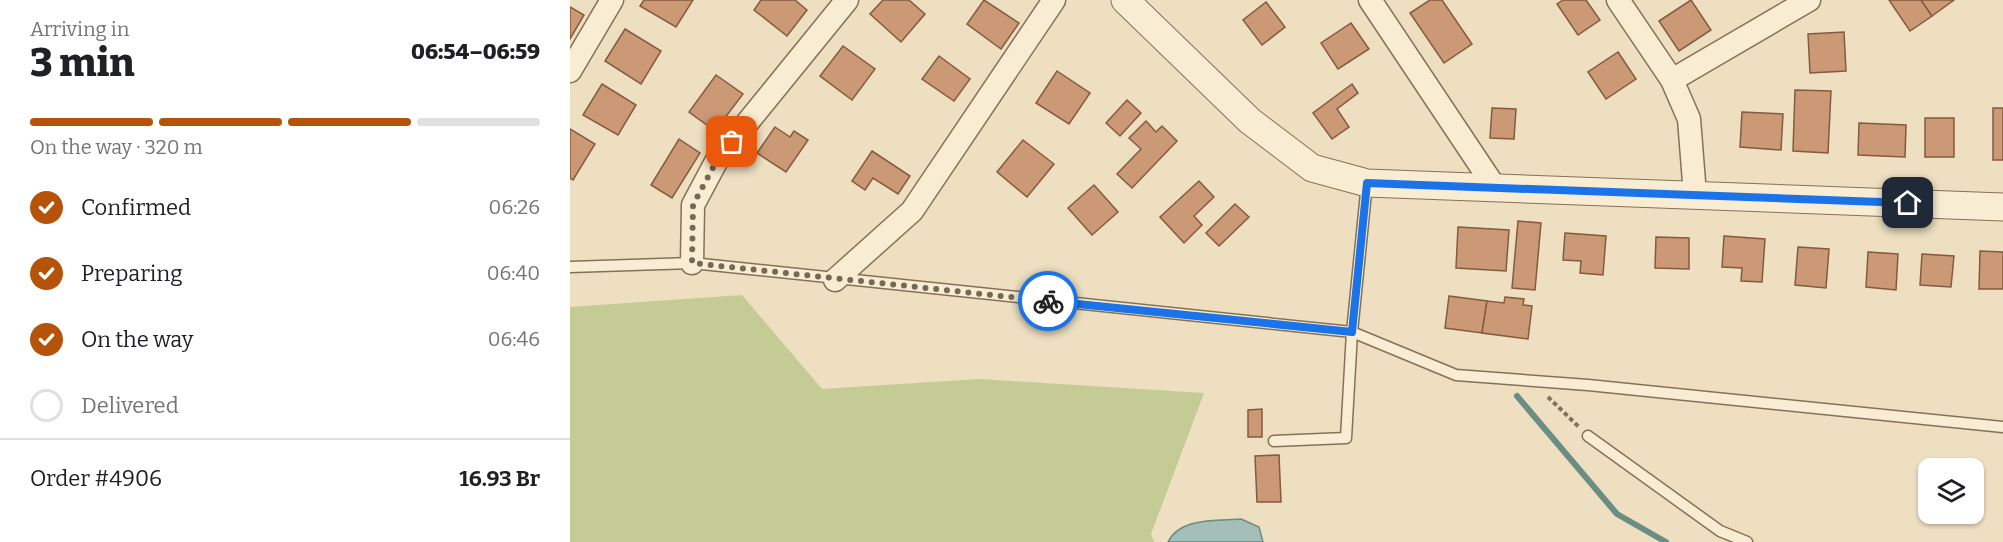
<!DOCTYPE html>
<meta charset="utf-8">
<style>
body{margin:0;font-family:Bitter,serif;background:#f6f6f6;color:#202124;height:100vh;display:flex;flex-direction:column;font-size:22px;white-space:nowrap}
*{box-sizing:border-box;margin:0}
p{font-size:20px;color:#757577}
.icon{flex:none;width:33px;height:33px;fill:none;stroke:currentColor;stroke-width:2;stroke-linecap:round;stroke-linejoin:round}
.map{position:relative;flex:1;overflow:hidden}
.drawer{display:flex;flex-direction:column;background:#fff;width:570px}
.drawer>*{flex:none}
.controls{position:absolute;left:1348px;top:458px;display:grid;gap:12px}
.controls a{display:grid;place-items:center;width:66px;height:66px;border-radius:12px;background:#fff;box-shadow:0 2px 4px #0004;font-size:30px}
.pin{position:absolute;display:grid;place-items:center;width:51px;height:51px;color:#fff;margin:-26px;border-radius:12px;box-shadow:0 3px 9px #0006}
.courier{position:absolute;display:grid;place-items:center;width:60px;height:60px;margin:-30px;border:4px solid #1a73e8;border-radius:50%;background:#fff;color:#222;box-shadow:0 2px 8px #0007}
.summary em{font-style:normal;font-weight:800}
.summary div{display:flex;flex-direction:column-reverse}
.summary{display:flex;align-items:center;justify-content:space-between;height:102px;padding:0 30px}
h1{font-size:39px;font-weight:800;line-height:45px}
.bar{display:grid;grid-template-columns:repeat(4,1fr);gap:9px 6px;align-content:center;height:72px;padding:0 30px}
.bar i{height:8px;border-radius:4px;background:#e0e0e0}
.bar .current{background:#b45309}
.bar p{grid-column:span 4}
.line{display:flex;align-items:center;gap:15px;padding:0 30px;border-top:2px solid #e0e0e0}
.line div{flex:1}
ol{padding:0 30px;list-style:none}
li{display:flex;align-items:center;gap:18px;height:66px}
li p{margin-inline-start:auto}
li .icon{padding:6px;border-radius:50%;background:#b45309;color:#fff;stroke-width:4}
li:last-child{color:#757577}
li i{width:33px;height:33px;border:3px solid #e0e0e0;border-radius:50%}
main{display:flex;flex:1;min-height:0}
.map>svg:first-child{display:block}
.green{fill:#c5cb94}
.water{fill:#a3bfb7;stroke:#6a8d84;stroke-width:1.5}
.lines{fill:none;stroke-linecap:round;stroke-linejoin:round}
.stream{stroke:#6a8d84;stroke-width:6}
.building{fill:#cb9976;stroke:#855a3e;stroke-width:1.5}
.service-casing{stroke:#867058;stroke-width:13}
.minor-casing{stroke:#867058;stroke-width:25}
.tertiary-casing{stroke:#867058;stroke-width:29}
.path{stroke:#867058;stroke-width:4;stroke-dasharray:4.5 3;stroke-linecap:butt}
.service{stroke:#f8edd3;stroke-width:10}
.minor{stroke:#f8edd3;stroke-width:22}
.tertiary{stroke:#f8edd3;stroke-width:27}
.done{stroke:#756855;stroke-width:6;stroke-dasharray:0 10.8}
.route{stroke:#1a73e8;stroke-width:8}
</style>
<main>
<section class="drawer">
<div class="summary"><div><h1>3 min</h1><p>Arriving in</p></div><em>06:54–06:59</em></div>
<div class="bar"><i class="current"></i><i class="current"></i><i class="current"></i><i></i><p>On the way · 320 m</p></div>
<ol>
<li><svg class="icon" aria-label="check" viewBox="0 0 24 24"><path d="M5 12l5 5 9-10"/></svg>Confirmed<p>06:26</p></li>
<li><svg class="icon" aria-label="check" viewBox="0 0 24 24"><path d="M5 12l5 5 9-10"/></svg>Preparing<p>06:40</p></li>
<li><svg class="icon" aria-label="check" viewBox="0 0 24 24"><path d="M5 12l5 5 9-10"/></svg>On the way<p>06:46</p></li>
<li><i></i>Delivered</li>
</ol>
<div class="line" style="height:78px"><div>Order #4906</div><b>16.93 Br</b></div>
</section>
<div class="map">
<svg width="1433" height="542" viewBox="0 0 1433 542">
<rect width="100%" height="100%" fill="#eddfc0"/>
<path class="green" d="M172,295L252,389L409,379L634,393L581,534L584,542H0V307Z"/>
<path class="water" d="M671,519L689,527L693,542H598C610,517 647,521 671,519Z"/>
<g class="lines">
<path class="stream" d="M947,396L1047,514L1096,542"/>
</g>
<g class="building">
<path d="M74,0H123L106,27L70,6Z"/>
<path d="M191,0H225L237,10L217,36L184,10Z"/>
<path d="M313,0H339L355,14L331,42L300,14Z"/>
<path d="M414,0L449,23L431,49L397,24Z"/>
<path d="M860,0H872L902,44L874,63L840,13Z"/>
<path d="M993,0H1016L1030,20L1008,35L987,4Z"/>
<path d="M1121,0L1141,30L1109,51L1089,21Z"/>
<path d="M1319,0H1351L1362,16L1340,31Z"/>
<path d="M1351,0H1384L1362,16Z"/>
<path d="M696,2L715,27L692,45L673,20Z"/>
<path d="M0,7L14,15L0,39Z"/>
<path d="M781,23L799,49L768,69L751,43Z"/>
<path d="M55,29L91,51L71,84L35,61Z"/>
<path d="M1274,32L1276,71L1240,73L1238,34Z"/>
<path d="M273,46L305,69L282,100L250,76Z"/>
<path d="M1048,52L1066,79L1036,99L1018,72Z"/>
<path d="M369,56L400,79L384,101L352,79Z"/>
<path d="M487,71L520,93L499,124L466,103Z"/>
<path d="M146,75L173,94L145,131L119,112Z"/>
<path d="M32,84L66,105L48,135L13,115Z"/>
<path d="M782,84L788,93L767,109L779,127L762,139L743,113Z"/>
<path d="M1225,90L1261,91L1258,153L1223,151Z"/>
<path d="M557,100L571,113L550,136L536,123Z"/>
<path d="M922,108L946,109L944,139L920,138Z"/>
<rect x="1423" y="108" width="10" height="52"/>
<path d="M1172,112L1213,114L1211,150L1170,147Z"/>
<rect x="1355" y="118" width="29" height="39"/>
<path d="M576,121L586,132L592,126L607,141L562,188L547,174L571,149L559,138Z"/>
<path d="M1289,123L1336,125L1335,157L1288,155Z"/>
<path d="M205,127L220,137L224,131L238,140L216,172L187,153Z"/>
<path d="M0,129L25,144L3,180L0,178Z"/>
<path d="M109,139L130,153L102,198L81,185Z"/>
<path d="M453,140L484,164L457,197L427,172Z"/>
<path d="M302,151L340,176L328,194L303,178L295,190L282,181Z"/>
<path d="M629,181L644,197L624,216L632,225L614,243L590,217Z"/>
<path d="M524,185L548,212L522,235L498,208Z"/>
<path d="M665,204L679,217L649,246L636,233Z"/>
<path d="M948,221L971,223L965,290L942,288Z"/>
<path d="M888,227L939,230L936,271L886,268Z"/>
<path d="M995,233L1036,236L1033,275L1010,273L1011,261L993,260Z"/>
<path d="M1154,236L1195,239L1192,282L1171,281L1172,268L1152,267Z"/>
<path d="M1086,237L1119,238V269L1085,268Z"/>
<path d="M1228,247L1259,249L1256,288L1225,285Z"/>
<path d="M1410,251L1433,252V289H1409Z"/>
<path d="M1298,252L1328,254L1326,290L1296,287Z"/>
<path d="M1352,254L1384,256L1381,287L1350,285Z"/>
<path d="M879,296L917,301L912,333L875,328Z"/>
<path d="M935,297L954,299L953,305L962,306L958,339L912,333L917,301L934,303Z"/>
<path d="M692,409V437H678V410Z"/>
<path d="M709,455L711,502H687L685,456Z"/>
</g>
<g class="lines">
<defs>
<g id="service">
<path d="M0,267L122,263L782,332L886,375L1018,385L1433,427"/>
<path d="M1018,436L1150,531L1177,542"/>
<path d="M704,441L776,438L782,332L797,183"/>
</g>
<g id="minor">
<path d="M800,0L926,189"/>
<path d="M1048,0L1102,80L1119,119L1125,195"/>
<path d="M0,71L42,0"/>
<path d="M1102,80L1239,0"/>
<path d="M122,263L123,205L147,160L277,0"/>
<path d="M265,280L342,211L484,0"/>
</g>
<path id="tertiary" d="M555,0L680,121L742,168L797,183L1433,207"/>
</defs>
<use href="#service" class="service-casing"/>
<use href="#minor" class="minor-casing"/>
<use href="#tertiary" class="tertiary-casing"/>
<path class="path" d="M978,397L1009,427"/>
<use href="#service" class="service"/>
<use href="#minor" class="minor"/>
<use href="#tertiary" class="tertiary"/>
</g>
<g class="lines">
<path class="done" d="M162,142L147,160L123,205L122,263L478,301"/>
<path class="route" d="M478,301L782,332L797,183L1338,203"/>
</g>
</svg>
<div class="controls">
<a><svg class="icon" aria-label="layers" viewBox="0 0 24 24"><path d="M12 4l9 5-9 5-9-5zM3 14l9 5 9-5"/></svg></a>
</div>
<div class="pin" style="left:162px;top:142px;background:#ea580c"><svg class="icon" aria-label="bag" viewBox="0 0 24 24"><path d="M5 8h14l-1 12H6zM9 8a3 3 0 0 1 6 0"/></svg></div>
<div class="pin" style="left:1338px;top:203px;background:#1f2937"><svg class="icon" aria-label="home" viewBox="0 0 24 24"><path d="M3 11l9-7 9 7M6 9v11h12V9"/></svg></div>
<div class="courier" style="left:478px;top:301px"><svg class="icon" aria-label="bike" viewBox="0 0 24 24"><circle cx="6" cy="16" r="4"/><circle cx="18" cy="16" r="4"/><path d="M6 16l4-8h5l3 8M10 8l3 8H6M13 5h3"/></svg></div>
</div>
</main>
